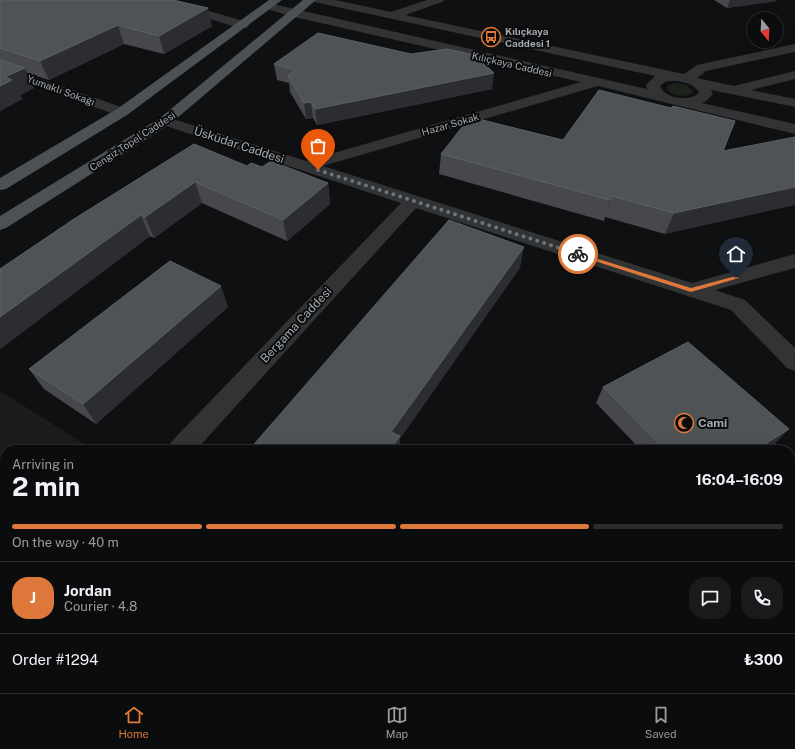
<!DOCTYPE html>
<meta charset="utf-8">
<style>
body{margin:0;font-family:"Public Sans",sans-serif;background:#191a1b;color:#f1f3f6;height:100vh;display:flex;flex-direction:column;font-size:15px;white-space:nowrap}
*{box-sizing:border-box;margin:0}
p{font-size:13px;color:#9a9b9d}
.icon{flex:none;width:22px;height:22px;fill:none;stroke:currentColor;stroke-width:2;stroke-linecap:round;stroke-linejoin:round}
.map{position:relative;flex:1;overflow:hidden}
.side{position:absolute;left:0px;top:445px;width:795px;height:248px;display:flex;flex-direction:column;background:#0b0c0d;border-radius:16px 16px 0 0;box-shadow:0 4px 16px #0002,0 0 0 1px #2b2c2e}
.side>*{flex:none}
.needle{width:26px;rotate:162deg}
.tools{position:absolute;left:747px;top:12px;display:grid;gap:8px}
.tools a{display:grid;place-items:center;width:36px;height:36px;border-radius:50%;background:#0b0c0d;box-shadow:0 4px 16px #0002,0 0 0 1px #2b2c2e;font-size:20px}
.pin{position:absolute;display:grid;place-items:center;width:34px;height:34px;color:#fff;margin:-41px -17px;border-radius:50% 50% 50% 0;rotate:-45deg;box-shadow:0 0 4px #0007}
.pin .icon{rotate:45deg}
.courier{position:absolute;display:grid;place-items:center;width:40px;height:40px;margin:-20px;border:3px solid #de783a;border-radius:50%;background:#fff;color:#222;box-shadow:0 1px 5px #0007}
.head em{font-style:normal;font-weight:700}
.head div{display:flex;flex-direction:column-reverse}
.head{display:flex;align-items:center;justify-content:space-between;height:68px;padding:0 12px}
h1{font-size:26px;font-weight:700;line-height:30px}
.bar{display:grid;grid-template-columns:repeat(4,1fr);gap:6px 4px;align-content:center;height:48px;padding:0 12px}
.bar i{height:5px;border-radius:3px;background:#2b2c2e}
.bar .selected{background:#de783a}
.bar p{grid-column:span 4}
.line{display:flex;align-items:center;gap:10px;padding:0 12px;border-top:1px solid #2b2c2e}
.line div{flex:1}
.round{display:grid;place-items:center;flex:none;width:42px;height:42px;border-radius:16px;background:#191a1b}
.tab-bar{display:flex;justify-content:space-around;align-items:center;height:56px;border-top:1px solid #2b2c2e;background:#0b0c0d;font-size:11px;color:#9a9b9d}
.tab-bar a{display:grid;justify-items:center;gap:2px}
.tab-bar .selected{color:#de783a}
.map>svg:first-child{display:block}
.built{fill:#1c1c1d}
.green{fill:#1d231c}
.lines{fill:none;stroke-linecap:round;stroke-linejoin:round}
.minor{fill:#313335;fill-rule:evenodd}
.major{fill:#4d5154;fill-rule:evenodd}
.wall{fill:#46484c}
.shaded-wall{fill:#2c2d30}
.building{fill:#505356;stroke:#5d6064}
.route{fill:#de783a}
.done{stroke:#6f7478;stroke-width:4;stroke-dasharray:0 7.2}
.labels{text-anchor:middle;stroke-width:4;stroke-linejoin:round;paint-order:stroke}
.far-poi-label{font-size:10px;font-weight:bold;fill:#a2aab0;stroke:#0b0b0c;text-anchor:start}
.far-street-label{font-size:10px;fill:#a2aab0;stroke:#0b0b0c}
.street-label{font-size:12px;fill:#a2aab0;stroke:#0b0b0c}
.poi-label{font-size:12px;font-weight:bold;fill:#a2aab0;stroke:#0b0b0c;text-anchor:start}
</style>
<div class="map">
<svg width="795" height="693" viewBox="0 0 795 693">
<rect width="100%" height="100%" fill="#0f1011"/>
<path class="built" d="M0,391L94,450H5V575L0,580Z"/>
<path class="green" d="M674,83L687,85L693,92C686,99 670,96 666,87Z"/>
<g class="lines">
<g class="minor">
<path d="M153,0H171L247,22L249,25L247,28H239L155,2Z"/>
<path d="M313,0H335L391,12L427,0H444L442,2L405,15L684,74L697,65L795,44V52L706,71L697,78L734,86L795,71V79L751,90L795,99V107L711,90L713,94L706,101L702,103L795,124V134L598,86L323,166L692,283L795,254V268L715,290L745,300L795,348V371L787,368L731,310L416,208L196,450H167L171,442L401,203L160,124L157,121L160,118L165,116L170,118L306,161L581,82L290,16L264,8L262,6L264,4L268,3L647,89L646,85L655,76L319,3L315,2ZM669,81C679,81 694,82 699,93C689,102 665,99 660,86L665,82Z"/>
<path d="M0,65L127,109L129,112L127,115L122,116L117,115L0,74Z"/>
<path d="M5,624V657L0,660V626Z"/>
<path d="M378,688H410L412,693H380Z"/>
</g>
<g class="major">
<path d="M269,0H282L127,115L6,189L0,190V178L117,109Z"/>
<path d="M303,0H316L170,124L6,228L0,230V216L160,118Z"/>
</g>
</g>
<g class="wall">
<path d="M0,0L212,26L164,54L124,44L49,80L27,73L34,88L20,95L22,99L0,111Z"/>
<path d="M714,0H776V1L727,8Z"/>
<path d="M274,64L492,89L317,125L313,118L306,119L290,92L289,83L277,80Z"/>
<path d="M735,121L665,234L605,217L604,221L439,174L441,154Z"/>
<path d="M247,166L262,167L328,183L330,204L287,241L202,203L154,238L150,236L0,349V269L74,219Z"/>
<path d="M228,307L96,424L44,389L29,369Z"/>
<path d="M603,387L775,444L766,450H641L596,403Z"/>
</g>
<g class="shaded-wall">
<path d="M730,0H776V1L727,8Z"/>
<path d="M208,8L212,26L164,54L159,36Z"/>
<path d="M118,25L124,44L49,80L40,61Z"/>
<path d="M25,68L34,88L20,95L22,99L0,111V86L5,77Z"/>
<path d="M494,73L492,89L317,125L315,109Z"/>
<path d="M311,102L313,118L306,119L304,103Z"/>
<path d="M195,182L202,203L154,238L145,217Z"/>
<path d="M328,183L330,204L287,241L283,220Z"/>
<path d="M795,187V205L665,234L674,213Z"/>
<path d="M612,196L605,217L604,221L610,200Z"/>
<path d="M141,215L150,236L0,349V317Z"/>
<path d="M524,247L520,268L400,439V450H390L391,432Z"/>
<path d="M221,286L228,307L96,424L83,404Z"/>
<path d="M789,429L775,444L766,450H756Z"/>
<path d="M5,473V496L0,500V477Z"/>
<path d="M193,688H211L208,693H189Z"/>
</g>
<g class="building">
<path d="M0,0H173L208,8L159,36L118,25L40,61L0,48Z"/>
<path d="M318,33L411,54L447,49L475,55L494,73L315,109L311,102L304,103L288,76L296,70L274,64Z"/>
<path d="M0,60L25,68L5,77L12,80L0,86Z"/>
<path d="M599,90L671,108L673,106L735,121L723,151L795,137V187L674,213L612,196L610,200L441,154L470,117L563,140Z"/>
<path d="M194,144L247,166L251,163L262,167L271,161L328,183L283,220L195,182L145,217L141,215L0,317V269L74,219Z"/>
<path d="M449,220L524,247L391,432L400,436L390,450H249Z"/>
<path d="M170,261L221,286L83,404L29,369Z"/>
<path d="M688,342L789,429L756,450H665L603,387Z"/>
<path d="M0,462L5,466V473L0,477Z"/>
<path d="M42,688H193L189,693H38Z"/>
</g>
<path class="route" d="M576,252L691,288L736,276L739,278L691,292L576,255Z"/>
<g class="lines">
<path class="done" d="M318,170L578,254"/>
</g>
<defs>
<symbol id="bus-ring" viewBox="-11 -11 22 22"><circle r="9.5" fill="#0b0b0c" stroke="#de783a" stroke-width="1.5"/><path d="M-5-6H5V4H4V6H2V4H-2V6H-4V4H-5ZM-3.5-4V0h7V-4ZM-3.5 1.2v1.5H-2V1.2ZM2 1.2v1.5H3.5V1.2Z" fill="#de783a"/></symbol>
<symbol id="mosque-ring" viewBox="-11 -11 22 22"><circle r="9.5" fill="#0b0b0c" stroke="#de783a" stroke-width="1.5"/><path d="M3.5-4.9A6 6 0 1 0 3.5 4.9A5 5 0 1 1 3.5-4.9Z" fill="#de783a"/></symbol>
</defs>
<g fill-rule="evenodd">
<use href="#bus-ring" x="480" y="26" width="22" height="22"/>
<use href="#mosque-ring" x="673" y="412" width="22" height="22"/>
</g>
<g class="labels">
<g class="far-poi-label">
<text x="505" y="35">Kılıçkaya<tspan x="505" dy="12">Caddesi 1</tspan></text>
</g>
<g class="far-street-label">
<text transform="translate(512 64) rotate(13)" y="4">Kılıçkaya Caddesi</text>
<text transform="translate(61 90) rotate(20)" y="4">Yumaklı Sokağı</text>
<text transform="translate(450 124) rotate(-16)" y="4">Hazar Sokak</text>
<text transform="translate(132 141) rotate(-33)" y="4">Cengiz Topel Caddesi</text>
</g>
<g class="street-label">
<text transform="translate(239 145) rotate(18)" y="4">Üsküdar Caddesi</text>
<text transform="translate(296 325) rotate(-47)" y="4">Bergama Caddesi</text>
</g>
<g class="poi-label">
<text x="698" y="427">Cami</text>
</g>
</g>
</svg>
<div class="tools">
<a><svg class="needle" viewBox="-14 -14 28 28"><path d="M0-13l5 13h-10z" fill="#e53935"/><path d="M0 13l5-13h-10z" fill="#9a9b9d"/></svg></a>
</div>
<div class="pin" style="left:318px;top:170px;background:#ea580c"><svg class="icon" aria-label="bag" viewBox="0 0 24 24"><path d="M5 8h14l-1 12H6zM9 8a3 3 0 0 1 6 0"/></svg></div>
<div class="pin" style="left:736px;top:278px;background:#1f2937"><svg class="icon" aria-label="home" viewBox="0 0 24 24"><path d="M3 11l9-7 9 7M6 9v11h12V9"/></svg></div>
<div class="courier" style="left:578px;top:254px"><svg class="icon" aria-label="bike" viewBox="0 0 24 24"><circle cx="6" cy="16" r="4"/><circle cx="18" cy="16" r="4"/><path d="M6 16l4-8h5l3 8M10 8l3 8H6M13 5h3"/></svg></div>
<section class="side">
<div class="head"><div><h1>2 min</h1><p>Arriving in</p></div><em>16:04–16:09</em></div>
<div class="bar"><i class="selected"></i><i class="selected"></i><i class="selected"></i><i></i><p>On the way · 40 m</p></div>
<div class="line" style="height:72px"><b class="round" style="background:#de783a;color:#fff">J</b><div><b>Jordan</b><p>Courier · 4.8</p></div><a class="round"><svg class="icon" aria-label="chat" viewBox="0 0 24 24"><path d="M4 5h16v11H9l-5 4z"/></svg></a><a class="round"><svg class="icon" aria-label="phone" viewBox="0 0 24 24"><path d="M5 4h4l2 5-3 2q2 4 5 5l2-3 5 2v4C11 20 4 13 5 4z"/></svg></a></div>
<div class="line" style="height:52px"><div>Order #1294</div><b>₺300</b></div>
</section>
</div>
<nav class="tab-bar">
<a class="selected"><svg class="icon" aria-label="home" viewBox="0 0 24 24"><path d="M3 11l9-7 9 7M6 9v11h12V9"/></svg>Home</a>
<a><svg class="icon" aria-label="map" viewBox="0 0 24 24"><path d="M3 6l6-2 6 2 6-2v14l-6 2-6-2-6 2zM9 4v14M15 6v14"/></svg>Map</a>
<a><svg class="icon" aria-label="saved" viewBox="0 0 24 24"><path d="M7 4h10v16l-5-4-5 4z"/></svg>Saved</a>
</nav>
